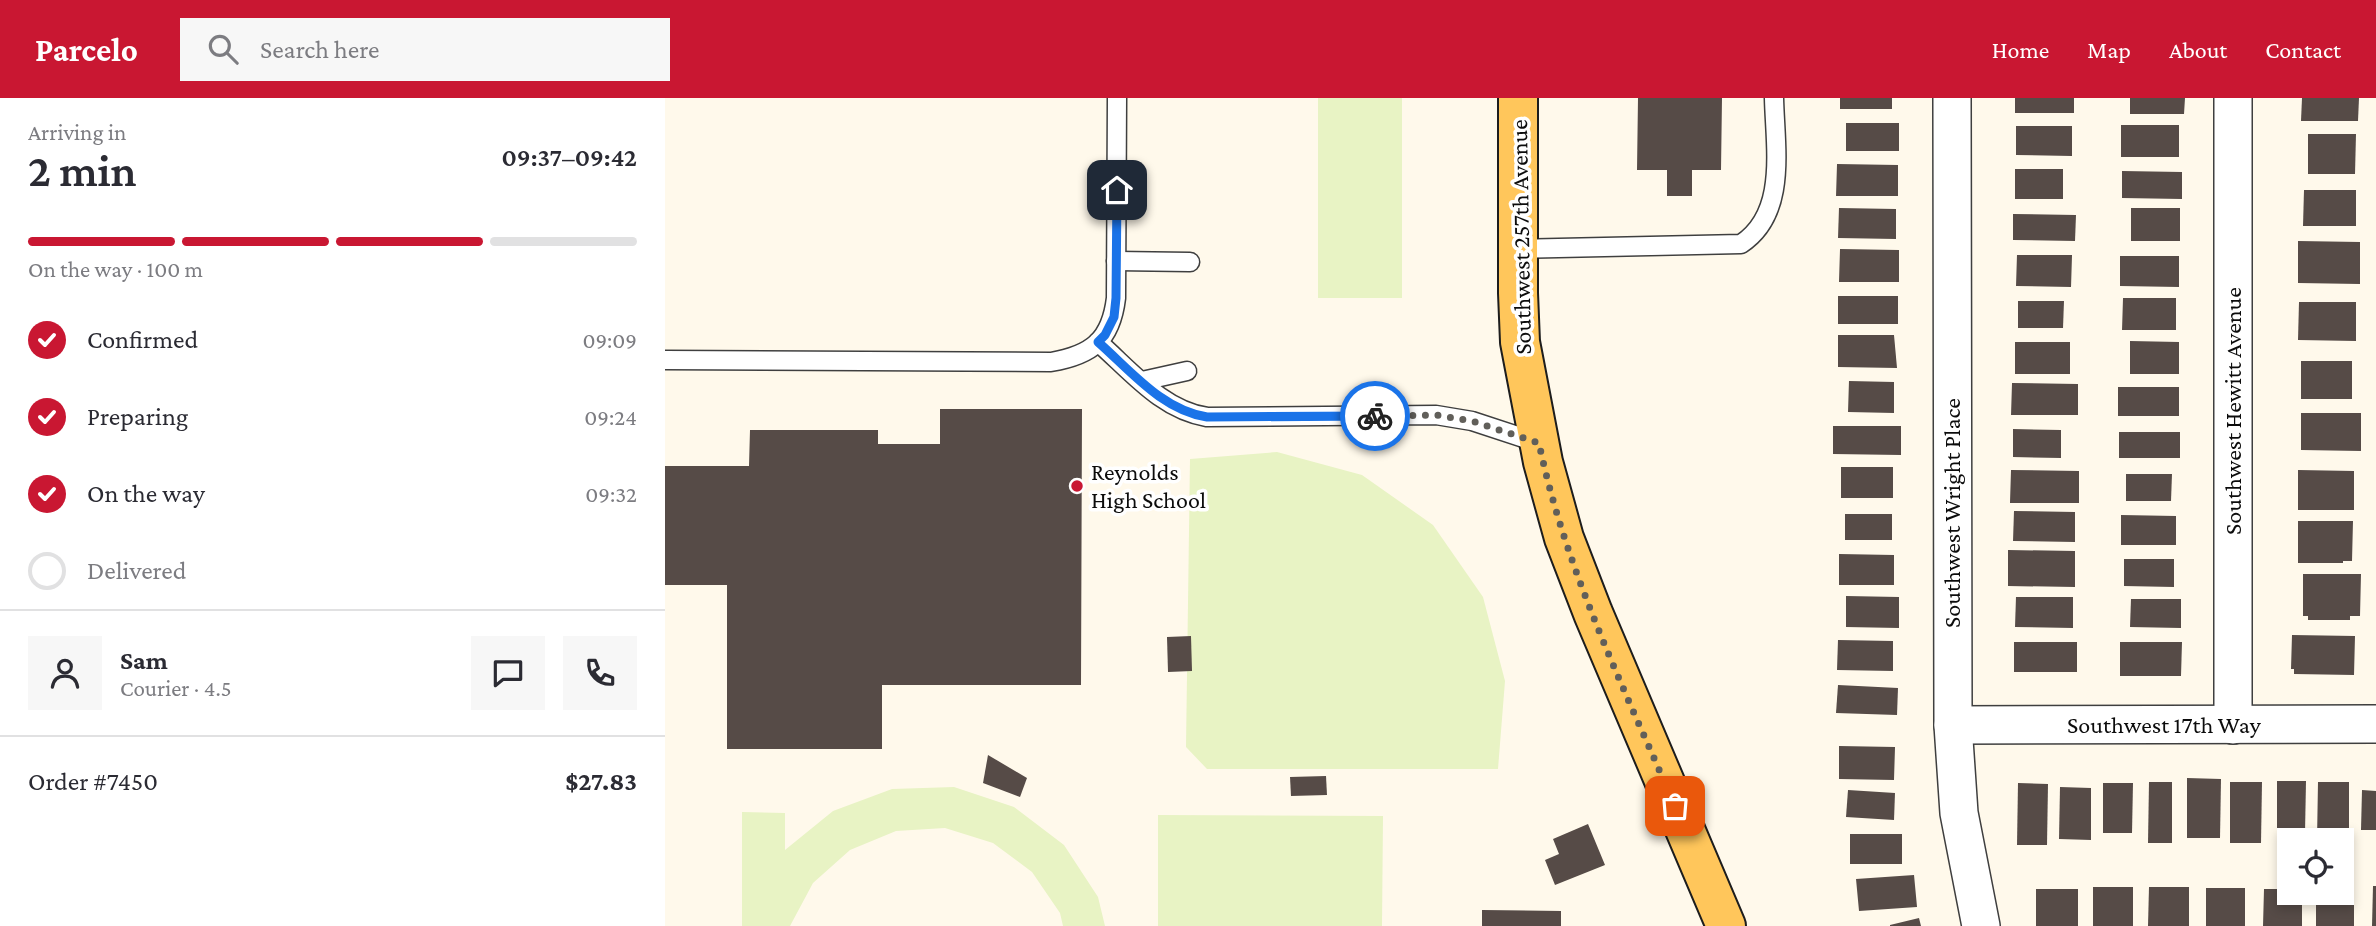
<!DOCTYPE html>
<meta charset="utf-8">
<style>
body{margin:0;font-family:"Crimson Pro",serif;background:#f7f7f7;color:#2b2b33;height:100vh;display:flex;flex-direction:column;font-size:26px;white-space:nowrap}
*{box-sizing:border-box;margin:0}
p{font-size:23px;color:#7c7c81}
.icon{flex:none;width:38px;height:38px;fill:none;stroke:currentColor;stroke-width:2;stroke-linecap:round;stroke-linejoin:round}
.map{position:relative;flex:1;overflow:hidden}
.details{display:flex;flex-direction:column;background:#fff;width:665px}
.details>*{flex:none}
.tools{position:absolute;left:1612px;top:730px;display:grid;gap:14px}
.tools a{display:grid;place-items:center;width:77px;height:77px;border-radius:0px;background:#fff;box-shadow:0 4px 10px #0003;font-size:35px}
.pin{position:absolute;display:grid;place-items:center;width:60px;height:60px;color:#fff;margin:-30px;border-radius:14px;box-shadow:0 4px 10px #0006}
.courier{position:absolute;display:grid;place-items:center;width:70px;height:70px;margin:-35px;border:5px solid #1a73e8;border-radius:50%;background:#fff;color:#222;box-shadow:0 2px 9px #0007}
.summary em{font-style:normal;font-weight:600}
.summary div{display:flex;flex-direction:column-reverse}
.summary{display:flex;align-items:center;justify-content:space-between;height:119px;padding:0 28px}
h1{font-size:46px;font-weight:600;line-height:52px}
.bar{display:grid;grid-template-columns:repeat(4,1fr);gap:10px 7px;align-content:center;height:84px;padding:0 28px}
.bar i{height:9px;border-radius:5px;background:#e1e1e2}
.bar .on{background:#c91732}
.bar p{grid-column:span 4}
.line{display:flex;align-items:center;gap:18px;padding:0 28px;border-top:2px solid #e1e1e2}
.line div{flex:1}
.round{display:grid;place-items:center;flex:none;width:74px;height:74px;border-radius:0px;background:#f7f7f7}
ol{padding:0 28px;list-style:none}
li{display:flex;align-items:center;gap:21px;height:77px}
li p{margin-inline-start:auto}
li .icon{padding:7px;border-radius:50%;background:#c91732;color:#fff;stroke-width:4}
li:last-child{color:#7c7c81}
li i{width:38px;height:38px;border:4px solid #e1e1e2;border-radius:50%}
header{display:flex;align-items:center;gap:42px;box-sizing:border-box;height:98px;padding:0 35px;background:#c91732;color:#fff}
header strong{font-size:33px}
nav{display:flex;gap:38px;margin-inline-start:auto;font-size:24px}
.search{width:490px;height:63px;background:#f7f7f7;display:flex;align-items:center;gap:18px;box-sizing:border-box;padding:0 24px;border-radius:0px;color:#7c7c81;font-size:26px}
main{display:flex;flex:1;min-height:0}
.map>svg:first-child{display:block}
.pitch{fill:#e8f3c4}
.building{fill:#564b47}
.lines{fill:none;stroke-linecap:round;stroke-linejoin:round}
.lane-casing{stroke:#3f3f3f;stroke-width:21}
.street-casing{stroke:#3f3f3f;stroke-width:40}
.primary-casing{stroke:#1d1d1d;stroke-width:42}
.lane{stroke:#fff;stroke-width:18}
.street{stroke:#fff;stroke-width:37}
.primary{stroke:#ffc65b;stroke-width:38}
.done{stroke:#615f5a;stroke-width:7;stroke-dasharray:0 12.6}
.route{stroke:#1a73e8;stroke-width:9}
.poi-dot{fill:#c91732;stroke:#fff;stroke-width:2.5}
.labels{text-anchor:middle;stroke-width:7;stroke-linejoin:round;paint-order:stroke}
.street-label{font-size:24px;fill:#0c0c0c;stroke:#fff}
.poi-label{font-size:24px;fill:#0c0c0c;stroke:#fff;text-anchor:start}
</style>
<header>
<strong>Parcelo</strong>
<div class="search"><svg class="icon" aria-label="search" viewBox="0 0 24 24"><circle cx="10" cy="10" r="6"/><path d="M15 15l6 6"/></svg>Search here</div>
<nav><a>Home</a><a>Map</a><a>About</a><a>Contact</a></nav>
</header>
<main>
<section class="details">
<div class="summary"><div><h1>2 min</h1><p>Arriving in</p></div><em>09:37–09:42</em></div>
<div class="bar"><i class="on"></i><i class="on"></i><i class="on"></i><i></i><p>On the way · 100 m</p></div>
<ol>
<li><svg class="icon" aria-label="check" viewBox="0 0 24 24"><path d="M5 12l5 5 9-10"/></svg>Confirmed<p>09:09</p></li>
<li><svg class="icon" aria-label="check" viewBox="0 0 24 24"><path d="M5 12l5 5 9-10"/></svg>Preparing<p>09:24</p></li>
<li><svg class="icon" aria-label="check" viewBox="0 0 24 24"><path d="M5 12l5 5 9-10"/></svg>On the way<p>09:32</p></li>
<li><i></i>Delivered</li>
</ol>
<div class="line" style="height:126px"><a class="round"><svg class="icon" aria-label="person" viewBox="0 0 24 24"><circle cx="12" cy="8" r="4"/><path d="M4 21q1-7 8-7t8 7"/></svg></a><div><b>Sam</b><p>Courier · 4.5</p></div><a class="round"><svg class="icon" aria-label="chat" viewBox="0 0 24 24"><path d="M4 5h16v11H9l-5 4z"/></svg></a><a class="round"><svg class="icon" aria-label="phone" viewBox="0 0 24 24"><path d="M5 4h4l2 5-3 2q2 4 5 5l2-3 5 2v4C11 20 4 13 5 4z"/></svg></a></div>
<div class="line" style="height:91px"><div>Order #7450</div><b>$27.83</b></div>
</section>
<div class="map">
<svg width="1711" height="828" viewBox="0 0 1711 828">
<rect width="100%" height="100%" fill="#fff9eb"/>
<g class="pitch">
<rect x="653" y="0" width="84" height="200"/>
<path d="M612,354L697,377L768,427L818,499L840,583L833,671H542L521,649L525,361Z"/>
<path d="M289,689L349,709L399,747L433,799L440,828H398L395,815L367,774L328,745L280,730L231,733L185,752L148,785L125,828H77V714L120,715V752L168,713L227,691Z"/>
<path d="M493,717L718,718L717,828H493Z"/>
</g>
<g class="building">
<path d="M973,0H1057L1056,72H1027V98H1002V72H972Z"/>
<rect x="1175" y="0" width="52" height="11"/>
<rect x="1350" y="0" width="59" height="15"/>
<path d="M1465,0H1520L1519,16H1465Z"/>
<path d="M1637,0H1694L1693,23H1636Z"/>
<rect x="1181" y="25" width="53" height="28"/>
<rect x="1456" y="27" width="58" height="32"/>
<path d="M1351,28H1407V58L1351,57Z"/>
<path d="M1643,36H1691L1690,76H1643Z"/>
<path d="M1172,66L1233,67V98H1171Z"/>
<rect x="1350" y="71" width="48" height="30"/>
<path d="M1457,73L1517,74V101L1457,100Z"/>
<path d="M1639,92H1691V128H1638Z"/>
<path d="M1174,110L1231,111V141L1173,140Z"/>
<rect x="1466" y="110" width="49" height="33"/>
<path d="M1348,116L1411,117L1410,143L1348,142Z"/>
<path d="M1633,143L1695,144V186L1633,185Z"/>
<path d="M1175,151L1234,152V184H1174Z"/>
<path d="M1352,157H1407L1406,189L1351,188Z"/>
<path d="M1455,158H1514V189L1455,188Z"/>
<rect x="1173" y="198" width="60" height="28"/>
<path d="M1458,200H1511V232H1457Z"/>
<path d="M1353,203H1399L1398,230H1353Z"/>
<path d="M1634,204H1691V243L1633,242Z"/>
<path d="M1173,237H1229L1232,270L1173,269Z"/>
<path d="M1465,243L1514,244V276H1465Z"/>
<rect x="1350" y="244" width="55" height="32"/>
<rect x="1636" y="263" width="51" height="38"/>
<path d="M1184,283L1229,284V315L1183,314Z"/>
<path d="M1347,285L1413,286V317H1346Z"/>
<rect x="1453" y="289" width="61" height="29"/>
<path d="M275,311H417L416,587H217V651H62V487H0V368H84L85,332H213V346H275Z"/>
<path d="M1636,315H1696V353L1636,352Z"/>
<path d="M1168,328H1236V357L1168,356Z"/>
<path d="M1348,331L1396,332V360L1348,359Z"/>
<rect x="1454" y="334" width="61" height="26"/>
<rect x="1176" y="369" width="52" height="31"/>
<path d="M1346,372L1414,373V405H1345Z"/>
<path d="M1633,372L1689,373V412H1633Z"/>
<path d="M1461,376H1507L1506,403H1461Z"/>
<path d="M1349,413L1410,414V444L1348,443Z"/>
<rect x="1180" y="416" width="47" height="26"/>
<path d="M1456,417L1511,418V447H1456Z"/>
<path d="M1633,423H1688L1687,463H1678V465H1633Z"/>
<path d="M1343,452L1410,453V489L1343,488Z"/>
<path d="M1174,456L1229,457V487H1174Z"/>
<path d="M1459,461H1509V489L1459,488Z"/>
<path d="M1638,476H1696L1695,518H1685V522H1643V518H1638Z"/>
<path d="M1181,498L1234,499V530L1181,529Z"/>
<path d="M1351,499H1408V530L1350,529Z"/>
<path d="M1466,501H1516V530L1465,529Z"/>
<path d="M1627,537L1690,538L1689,577L1629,576V571H1626Z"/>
<path d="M526,538L527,573L503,574L502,539Z"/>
<path d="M1173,542L1228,543V573L1172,572Z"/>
<rect x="1349" y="544" width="63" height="30"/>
<path d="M1455,544H1517L1516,578H1455Z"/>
<path d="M1173,587L1233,590L1232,617L1171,615Z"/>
<path d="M1174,648L1230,649L1229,682L1174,681Z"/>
<path d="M323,657L362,680L355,699L318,685Z"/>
<path d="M661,678L662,697L626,698L625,679Z"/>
<path d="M1522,680L1556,681L1555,740H1522Z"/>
<path d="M1612,683H1641L1640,735H1612Z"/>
<path d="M1484,684H1507V745H1483Z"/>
<path d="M1565,684H1597L1596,745H1565Z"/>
<path d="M1653,684H1684V746H1676V742H1652Z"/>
<path d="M1353,685L1383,686L1382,747H1352Z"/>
<path d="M1438,685H1468L1467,735H1438Z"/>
<path d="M1395,689L1426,690V742L1394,741Z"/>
<path d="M1183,692L1230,695L1229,722L1181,719Z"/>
<path d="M1697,692L1711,693V732H1696Z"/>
<path d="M923,726L940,767L890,787L880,762L894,756L888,741Z"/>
<rect x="1185" y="736" width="52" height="30"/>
<path d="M1249,777L1252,809L1194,813L1191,781Z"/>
<path d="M1708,788H1711V828H1707Z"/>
<rect x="1428" y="789" width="40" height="39"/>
<path d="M1484,789H1524V828H1483Z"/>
<rect x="1541" y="790" width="39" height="38"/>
<path d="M1676,790H1689V828H1651V794H1676Z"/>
<rect x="1371" y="791" width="42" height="37"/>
<path d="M1599,791H1624V794H1637V828H1598Z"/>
<path d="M817,812L896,813V828H817Z"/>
<path d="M1254,820L1256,828H1225V827Z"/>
</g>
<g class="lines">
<defs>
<g id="lane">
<path d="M853,151L1076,146C1123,115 1110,49 1109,0"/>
<path d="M451,163L525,164"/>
<path d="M433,244C466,273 497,312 542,319L771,317L807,323L874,345"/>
<path d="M0,262L386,264C427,257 446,242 451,200L452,0"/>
<path d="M477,283L522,273"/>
</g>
<g id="street">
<path d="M1287,0L1288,627L1294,715L1316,828"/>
<path d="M1568,0V627"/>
<path d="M1288,627L1711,626"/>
</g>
<path id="primary" d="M853,0V195L855,244L878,364L899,440L928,515L1061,828"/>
</defs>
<use href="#lane" class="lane-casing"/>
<use href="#street" class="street-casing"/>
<use href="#primary" class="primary-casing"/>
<use href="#lane" class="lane"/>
<use href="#street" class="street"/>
<use href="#primary" class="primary"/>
</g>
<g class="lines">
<path class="done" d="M710,318L771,317L807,323L874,345C900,471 959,590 1010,708"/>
<path class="route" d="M452,92L451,200L449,219L440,237L433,244C466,273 497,312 542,319L710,318"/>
</g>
<circle class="poi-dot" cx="412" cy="388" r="7"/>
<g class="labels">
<g class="street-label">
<text transform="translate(856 139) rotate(-91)" y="8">Southwest 257th Avenue</text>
<text transform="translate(1568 313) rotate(-90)" y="8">Southwest Hewitt Avenue</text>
<text transform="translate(1287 415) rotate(-90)" y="8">Southwest Wright Place</text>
<text x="1499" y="635">Southwest 17th Way</text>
</g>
<g class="poi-label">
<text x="426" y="382">Reynolds<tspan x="426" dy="28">High School</tspan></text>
</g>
</g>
</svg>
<div class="tools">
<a><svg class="icon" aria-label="locate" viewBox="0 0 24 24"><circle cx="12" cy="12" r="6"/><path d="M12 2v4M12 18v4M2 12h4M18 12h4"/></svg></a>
</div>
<div class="pin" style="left:1010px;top:708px;background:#ea580c"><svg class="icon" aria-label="bag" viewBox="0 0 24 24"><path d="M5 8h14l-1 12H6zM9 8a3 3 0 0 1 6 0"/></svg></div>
<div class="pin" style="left:452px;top:92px;background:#1f2937"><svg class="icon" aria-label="home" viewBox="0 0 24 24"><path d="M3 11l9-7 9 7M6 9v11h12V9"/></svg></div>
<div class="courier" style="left:710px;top:318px"><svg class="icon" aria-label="bike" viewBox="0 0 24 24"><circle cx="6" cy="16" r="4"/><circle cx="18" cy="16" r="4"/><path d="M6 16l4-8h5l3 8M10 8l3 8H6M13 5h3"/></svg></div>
</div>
</main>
